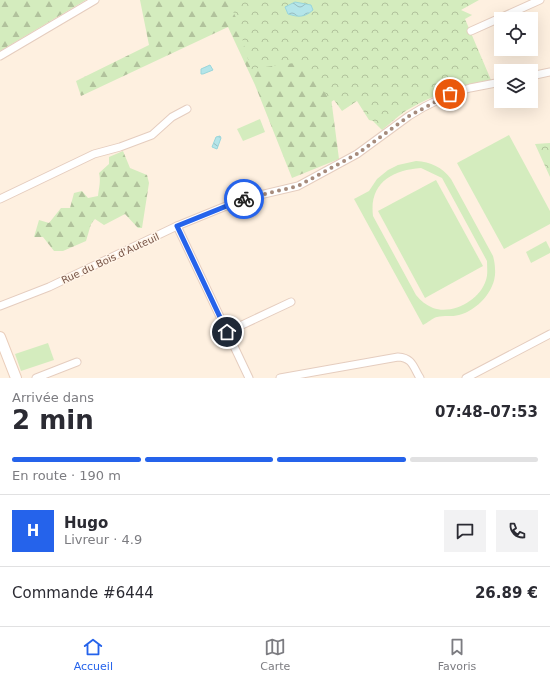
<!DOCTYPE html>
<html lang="fr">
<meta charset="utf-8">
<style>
body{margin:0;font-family:"DejaVu Sans",sans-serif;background:#f2f2f3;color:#2b2b33;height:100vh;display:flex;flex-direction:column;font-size:15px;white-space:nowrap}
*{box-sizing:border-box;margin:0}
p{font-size:13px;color:#7c7c81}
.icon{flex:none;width:22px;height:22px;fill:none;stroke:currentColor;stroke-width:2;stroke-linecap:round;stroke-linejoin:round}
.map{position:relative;height:378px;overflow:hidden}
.panel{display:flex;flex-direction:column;background:#fff;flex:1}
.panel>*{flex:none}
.controls{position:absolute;left:494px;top:12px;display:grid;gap:8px}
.controls a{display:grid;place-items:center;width:44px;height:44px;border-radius:0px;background:#fff;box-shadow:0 4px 16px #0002;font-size:20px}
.pin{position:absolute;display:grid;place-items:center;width:34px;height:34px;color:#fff;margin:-17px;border:2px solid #fff;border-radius:50%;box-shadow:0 1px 4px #0007}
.courier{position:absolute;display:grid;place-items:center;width:40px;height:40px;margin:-20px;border:3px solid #2563eb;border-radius:50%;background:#fff;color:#222;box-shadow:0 1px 5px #0007}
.summary em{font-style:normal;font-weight:800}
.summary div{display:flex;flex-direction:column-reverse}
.summary{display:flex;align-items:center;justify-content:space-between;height:68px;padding:0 12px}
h1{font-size:26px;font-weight:800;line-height:30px}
.bar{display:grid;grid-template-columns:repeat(4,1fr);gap:6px 4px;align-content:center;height:48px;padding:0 12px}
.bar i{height:5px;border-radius:3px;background:#e1e1e2}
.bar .selected{background:#2563eb}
.bar p{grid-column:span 4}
.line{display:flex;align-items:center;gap:10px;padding:0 12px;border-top:1px solid #e1e1e2}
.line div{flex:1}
.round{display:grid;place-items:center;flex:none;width:42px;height:42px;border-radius:0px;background:#f2f2f3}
.tab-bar{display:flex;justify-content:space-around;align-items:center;height:56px;border-top:1px solid #e1e1e2;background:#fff;font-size:11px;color:#7c7c81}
.tab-bar a{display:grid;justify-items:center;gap:2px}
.tab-bar .selected{color:#2563eb}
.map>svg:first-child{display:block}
.green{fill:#d4ecbe;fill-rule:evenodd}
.forest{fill:url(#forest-firs)}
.park{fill:url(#park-crowns)}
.water{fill:url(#water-waves);stroke:#99d6db}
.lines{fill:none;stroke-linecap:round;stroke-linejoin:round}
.street-casing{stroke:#e5cdbf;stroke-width:9}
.secondary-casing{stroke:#eacebb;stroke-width:12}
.street{stroke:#fff;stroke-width:7}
.secondary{stroke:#fff;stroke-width:10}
.done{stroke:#a68b7c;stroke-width:4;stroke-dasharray:0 7.2}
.route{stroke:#2563eb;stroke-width:5}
.labels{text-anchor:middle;stroke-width:3;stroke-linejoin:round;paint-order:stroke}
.street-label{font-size:10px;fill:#775446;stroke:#fff4e8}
</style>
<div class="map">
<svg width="550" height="378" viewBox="0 0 550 378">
<defs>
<pattern id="forest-firs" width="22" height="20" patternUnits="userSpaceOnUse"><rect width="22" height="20" fill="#d4ecbe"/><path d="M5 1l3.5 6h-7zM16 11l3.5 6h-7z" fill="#b1c29c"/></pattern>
<pattern id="park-crowns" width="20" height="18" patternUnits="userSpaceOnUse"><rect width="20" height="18" fill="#d4ecbe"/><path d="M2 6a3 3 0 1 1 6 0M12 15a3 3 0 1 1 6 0" fill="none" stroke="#b1c29c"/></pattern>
<pattern id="water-waves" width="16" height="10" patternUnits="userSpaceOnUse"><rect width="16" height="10" fill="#b4e5e9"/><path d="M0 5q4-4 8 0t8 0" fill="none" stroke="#97bcbf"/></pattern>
</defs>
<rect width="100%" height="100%" fill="#fef0e0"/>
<g class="green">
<path d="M260,119L265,132L243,141L237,129Z"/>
<path d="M509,135L550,211V224L504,249L457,163Z"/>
<path d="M416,161C431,162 442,167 451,179L493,256C494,260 495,264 495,269C497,289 478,310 459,315C452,317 444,315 437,317C432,318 428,323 423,325L354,199L369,191L377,179L388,170L398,165ZM421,168L442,178L487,261C487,268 488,274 486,280C480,300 453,315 433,308C426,305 421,301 416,295L373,216C369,183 392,170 421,168Z"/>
<path d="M436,180L483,266L425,298L378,211Z"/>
<path d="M546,241L550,249V253L531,263L526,252Z"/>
<path d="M48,343L54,360L21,371L15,354Z"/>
</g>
<g class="forest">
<path d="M0,0H86L0,51Z"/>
<path d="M140,0H266L310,51L330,90L339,159L292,178L255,85L228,27L81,96L76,81L149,45Z"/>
<path d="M123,151L130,168L147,175L149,183L142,228H138L125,214L104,225L95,219L91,224L86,241L63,251H54L43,237H34L39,220L49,223L61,208H70L74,193L82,191L88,198L98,196C99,187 101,181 99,173L109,164V157Z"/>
</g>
<g class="park">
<path d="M228,0H479L461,10L472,15L465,19L491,80C464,84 432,95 409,109C400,114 391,123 382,130L373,121L369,120L357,101L342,111L334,100L331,102L309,68L301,62L258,68L251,70L237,20Z"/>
<path d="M550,143V177L535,144Z"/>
</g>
<g class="water">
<path d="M295,2L311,5L313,10C304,18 298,17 288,14L285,7Z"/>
<path d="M210,65L213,70L203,74H201V69Z"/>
<path d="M220,136L221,138L217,149L212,147L216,137Z"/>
</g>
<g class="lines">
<defs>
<g id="street">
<path d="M471,31L540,0"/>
<path d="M0,56L95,0"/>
<path d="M531,76L550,72"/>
<path d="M0,199L94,154L120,147L152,135L172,117L187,109"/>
<path d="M177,226L249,378"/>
<path d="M0,306L49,287L177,226L231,204L251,197L298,186L357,154L409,116L424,107L450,94L470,88L501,82"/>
<path d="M227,332L291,302"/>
<path d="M36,378L77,362"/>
<path d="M280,378L398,357C413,358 413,367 420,378"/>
<path d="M466,378L550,334"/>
</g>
<path id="secondary" d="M0,337L16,378"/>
</defs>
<use href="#street" class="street-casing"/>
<use href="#secondary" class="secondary-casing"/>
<use href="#street" class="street"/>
<use href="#secondary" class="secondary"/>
</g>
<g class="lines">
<path class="done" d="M244,199L298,186L357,154L409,116L450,94"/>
<path class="route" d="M227,332L177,226L244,199"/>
</g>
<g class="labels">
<g class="street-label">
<text transform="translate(110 258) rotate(-25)" y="4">Rue du Bois d'Auteuil</text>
</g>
</g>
</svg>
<div class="controls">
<a><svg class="icon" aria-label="locate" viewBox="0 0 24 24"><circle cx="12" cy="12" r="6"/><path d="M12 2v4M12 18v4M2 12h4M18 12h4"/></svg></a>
<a><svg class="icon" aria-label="layers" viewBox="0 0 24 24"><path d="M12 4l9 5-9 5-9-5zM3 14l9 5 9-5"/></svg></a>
</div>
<div class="pin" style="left:450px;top:94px;background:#ea580c"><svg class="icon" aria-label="bag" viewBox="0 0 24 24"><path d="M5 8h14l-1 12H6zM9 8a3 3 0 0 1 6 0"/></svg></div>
<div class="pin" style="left:227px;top:332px;background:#1f2937"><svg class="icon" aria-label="home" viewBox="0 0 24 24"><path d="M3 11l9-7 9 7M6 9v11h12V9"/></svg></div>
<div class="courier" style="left:244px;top:199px"><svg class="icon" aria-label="bike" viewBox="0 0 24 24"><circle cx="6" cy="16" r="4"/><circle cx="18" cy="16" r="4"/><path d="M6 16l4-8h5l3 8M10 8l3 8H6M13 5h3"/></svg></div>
</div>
<section class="panel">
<div class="summary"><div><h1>2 min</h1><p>Arrivée dans</p></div><em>07:48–07:53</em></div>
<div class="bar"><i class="selected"></i><i class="selected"></i><i class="selected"></i><i></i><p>En route · 190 m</p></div>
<div class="line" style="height:72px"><b class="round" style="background:#2563eb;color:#fff">H</b><div><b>Hugo</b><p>Livreur · 4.9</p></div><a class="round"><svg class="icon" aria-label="chat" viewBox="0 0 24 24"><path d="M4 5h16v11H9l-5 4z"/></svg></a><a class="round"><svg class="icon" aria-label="phone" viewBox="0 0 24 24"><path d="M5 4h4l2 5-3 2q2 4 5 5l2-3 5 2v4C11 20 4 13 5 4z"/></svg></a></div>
<div class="line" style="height:52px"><div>Commande #6444</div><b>26.89 €</b></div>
</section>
<nav class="tab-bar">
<a class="selected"><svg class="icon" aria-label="home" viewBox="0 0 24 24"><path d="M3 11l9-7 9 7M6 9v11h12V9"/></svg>Accueil</a>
<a><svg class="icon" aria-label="map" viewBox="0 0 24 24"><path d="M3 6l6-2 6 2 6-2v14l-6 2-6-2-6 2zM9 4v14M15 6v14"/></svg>Carte</a>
<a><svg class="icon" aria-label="saved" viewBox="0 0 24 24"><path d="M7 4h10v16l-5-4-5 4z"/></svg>Favoris</a>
</nav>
